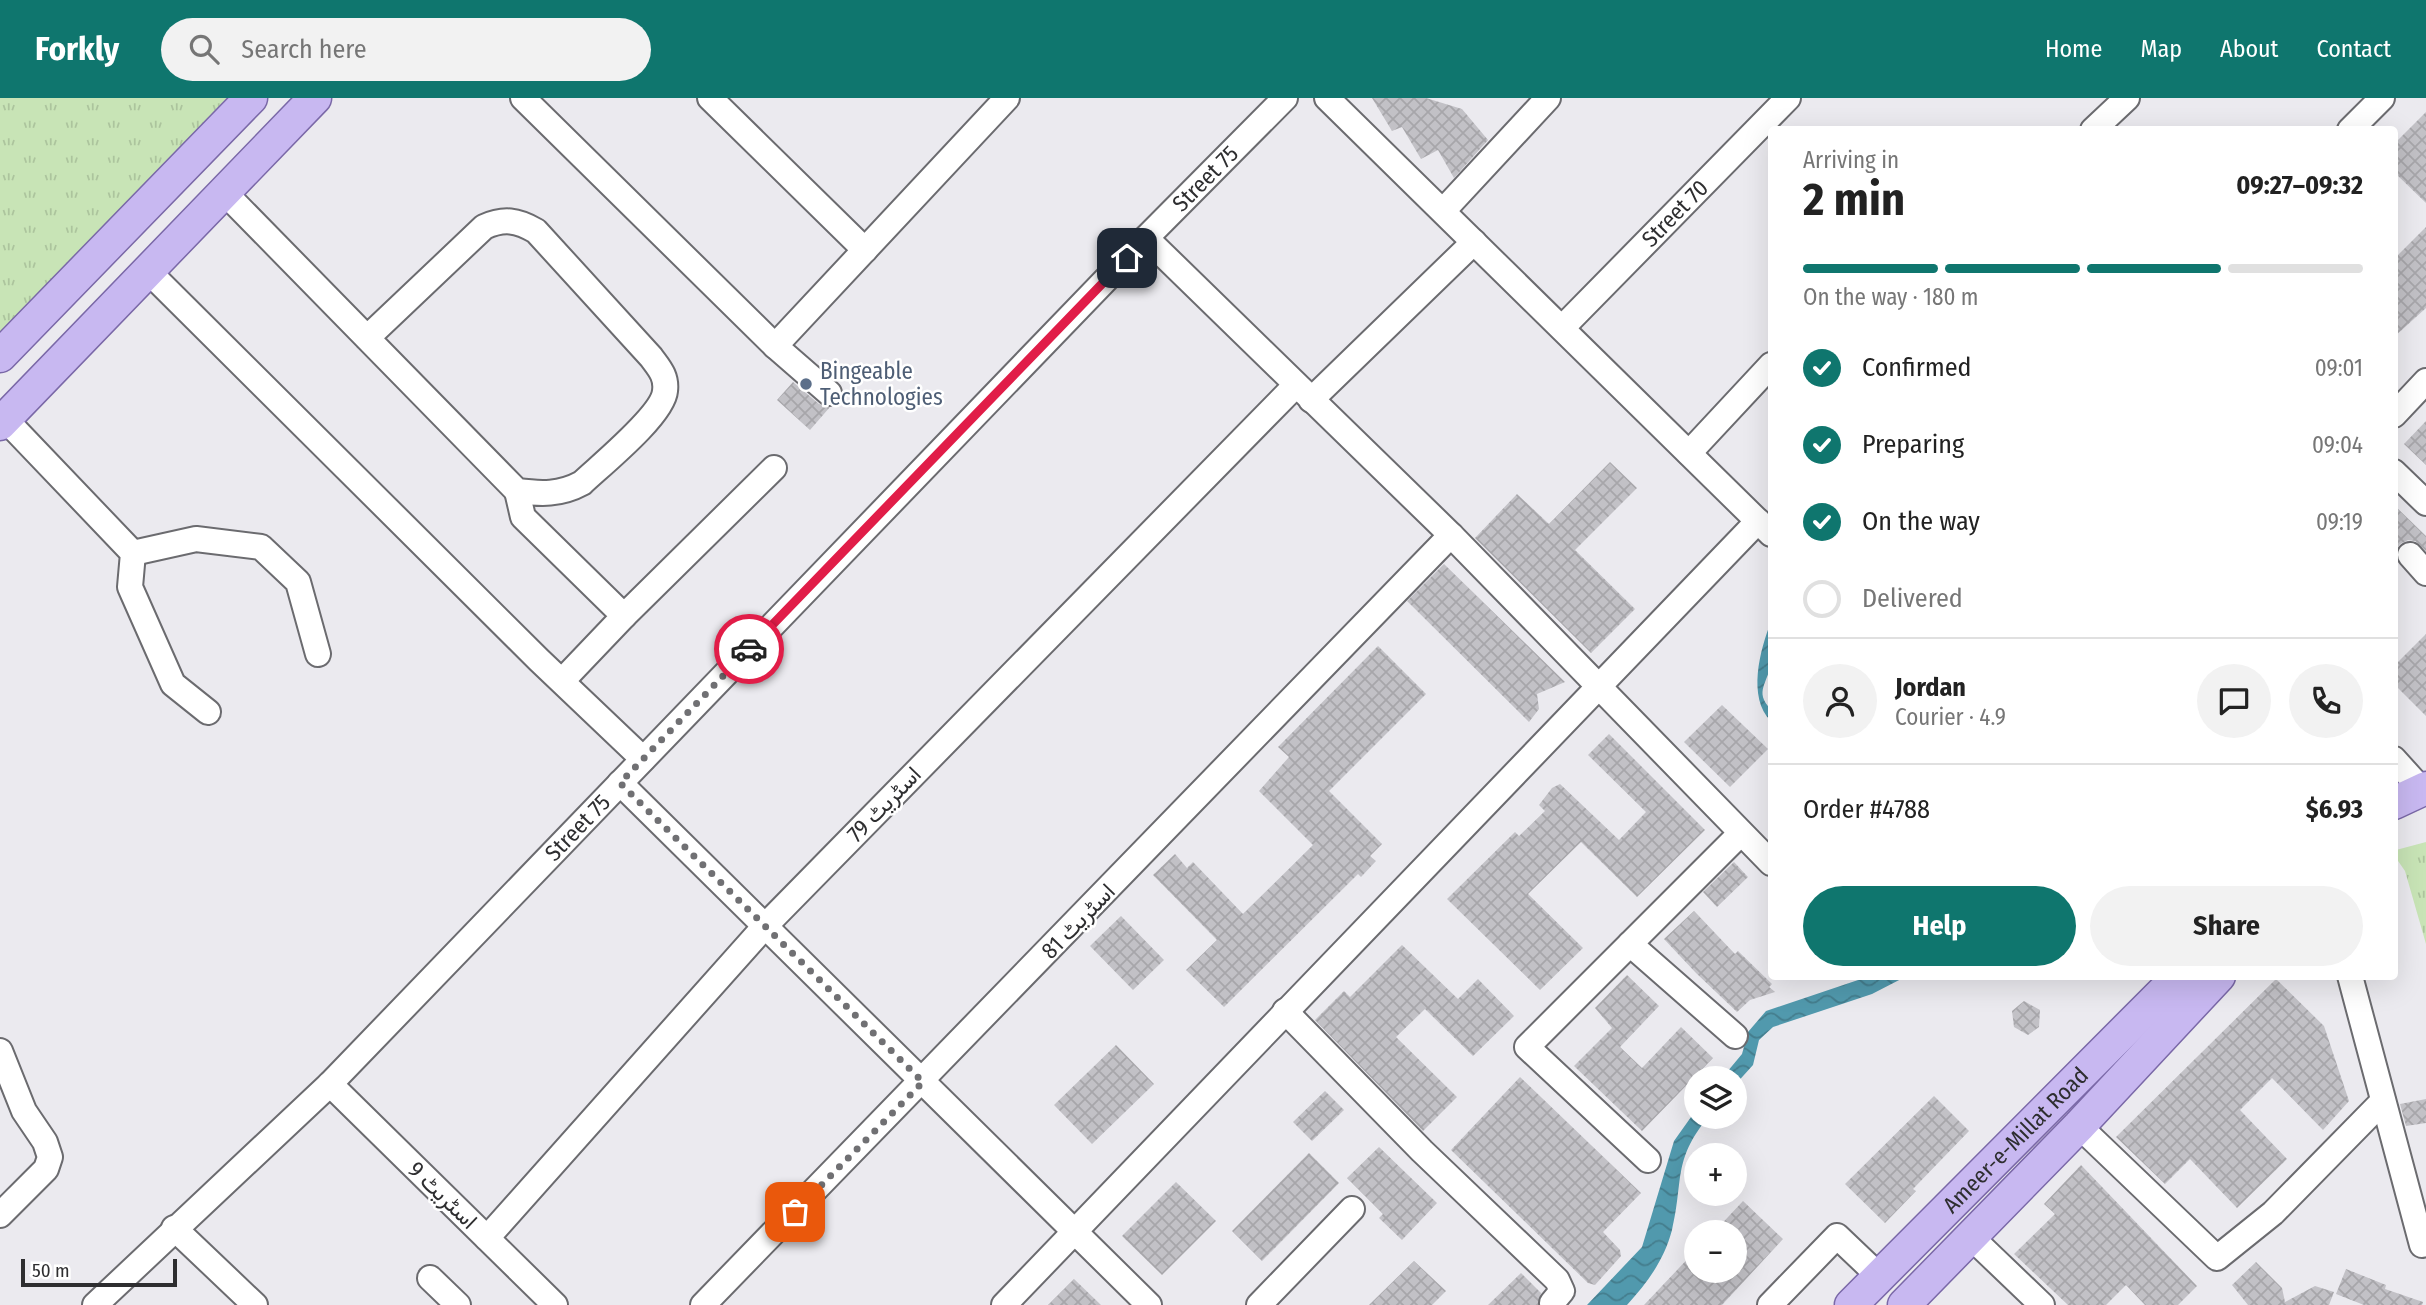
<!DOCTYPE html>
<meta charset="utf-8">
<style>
body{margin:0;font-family:"Fira Sans Condensed",Vazirmatn,sans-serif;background:#f2f2f2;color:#222;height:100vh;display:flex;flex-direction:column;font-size:26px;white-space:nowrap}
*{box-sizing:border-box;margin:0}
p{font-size:23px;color:#767676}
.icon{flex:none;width:38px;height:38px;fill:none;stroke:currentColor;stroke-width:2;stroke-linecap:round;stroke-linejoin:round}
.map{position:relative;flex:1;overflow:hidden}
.drawer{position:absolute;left:1768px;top:28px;width:630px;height:854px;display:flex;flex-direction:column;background:#fff;border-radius:7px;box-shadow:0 7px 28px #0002}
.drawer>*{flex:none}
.controls{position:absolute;left:1684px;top:968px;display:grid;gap:14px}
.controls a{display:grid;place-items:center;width:63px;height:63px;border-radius:50%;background:#fff;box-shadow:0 7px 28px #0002;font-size:35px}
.scale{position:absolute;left:21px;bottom:18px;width:156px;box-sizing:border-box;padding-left:7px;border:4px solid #2e2e30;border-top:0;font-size:19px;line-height:24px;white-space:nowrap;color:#2e2e30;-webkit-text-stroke:5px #fff;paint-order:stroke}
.pin{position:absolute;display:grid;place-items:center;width:60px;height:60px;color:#fff;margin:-30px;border-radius:14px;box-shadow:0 4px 10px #0006}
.courier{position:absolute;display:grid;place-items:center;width:70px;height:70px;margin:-35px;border:5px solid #e11d48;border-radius:50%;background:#fff;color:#222;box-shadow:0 2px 9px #0007}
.head em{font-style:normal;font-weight:700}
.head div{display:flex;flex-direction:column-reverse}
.head{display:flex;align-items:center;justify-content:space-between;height:119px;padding:0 35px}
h1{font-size:46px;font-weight:700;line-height:52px}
.bar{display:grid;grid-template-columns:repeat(4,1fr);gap:10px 7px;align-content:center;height:84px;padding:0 35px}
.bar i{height:9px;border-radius:5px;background:#e0e0e0}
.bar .active{background:#0f766e}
.bar p{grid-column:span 4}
.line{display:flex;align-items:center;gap:18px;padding:0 35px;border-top:2px solid #e0e0e0}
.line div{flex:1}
.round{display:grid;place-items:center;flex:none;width:74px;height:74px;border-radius:37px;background:#f2f2f2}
ol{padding:0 35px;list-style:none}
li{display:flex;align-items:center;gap:21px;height:77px}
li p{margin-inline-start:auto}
li .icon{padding:7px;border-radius:50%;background:#0f766e;color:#fff;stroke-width:4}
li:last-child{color:#767676}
li i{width:38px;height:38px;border:4px solid #e0e0e0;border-radius:50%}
.action{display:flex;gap:14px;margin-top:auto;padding:14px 35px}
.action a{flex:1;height:80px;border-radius:42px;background:#0f766e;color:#fff;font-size:28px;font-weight:700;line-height:80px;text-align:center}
.action a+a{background:#f2f2f2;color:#222}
header{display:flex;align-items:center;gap:42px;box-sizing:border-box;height:98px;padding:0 35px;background:#0f766e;color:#fff}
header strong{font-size:33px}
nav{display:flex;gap:38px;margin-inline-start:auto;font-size:24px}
.search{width:490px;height:63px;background:#f2f2f2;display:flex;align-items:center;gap:18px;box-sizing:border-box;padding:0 24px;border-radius:38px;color:#767676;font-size:26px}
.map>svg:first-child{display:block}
.grass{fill:url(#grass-tufts)}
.water{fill:url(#water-waves)}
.building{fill:url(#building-cross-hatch)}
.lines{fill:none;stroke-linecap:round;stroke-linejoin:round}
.minor-casing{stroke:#6b6b6f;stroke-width:28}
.major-casing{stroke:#7a68a7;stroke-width:35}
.minor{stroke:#fff;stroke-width:24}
.major{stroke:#c8b8f1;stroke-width:32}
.done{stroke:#707073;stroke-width:7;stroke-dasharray:0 12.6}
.route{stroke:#e11d48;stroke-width:9}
.service-dot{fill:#5c6f8a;stroke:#fff;stroke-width:2.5}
.labels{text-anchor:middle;stroke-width:5;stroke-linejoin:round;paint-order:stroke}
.street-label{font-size:23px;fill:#2e2e30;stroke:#fff}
.service-label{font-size:23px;fill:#4e5e75;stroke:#fff;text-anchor:start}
</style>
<header>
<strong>Forkly</strong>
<div class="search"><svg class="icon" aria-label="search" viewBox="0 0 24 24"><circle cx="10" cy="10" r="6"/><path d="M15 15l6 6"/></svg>Search here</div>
<nav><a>Home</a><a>Map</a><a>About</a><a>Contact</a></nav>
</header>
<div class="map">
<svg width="2426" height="1207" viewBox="0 0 2426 1207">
<defs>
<pattern id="grass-tufts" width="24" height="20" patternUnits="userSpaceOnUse" patternTransform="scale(1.75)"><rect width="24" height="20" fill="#c8e4b6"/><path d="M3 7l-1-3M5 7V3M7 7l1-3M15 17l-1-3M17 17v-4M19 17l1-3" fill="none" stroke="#acc49d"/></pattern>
<pattern id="water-waves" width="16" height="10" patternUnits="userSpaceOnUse" patternTransform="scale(1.75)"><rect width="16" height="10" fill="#5199ad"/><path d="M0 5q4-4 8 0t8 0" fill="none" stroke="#447d8d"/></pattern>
<pattern id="building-cross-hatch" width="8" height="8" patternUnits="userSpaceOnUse" patternTransform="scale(1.75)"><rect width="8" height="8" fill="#c2c1c6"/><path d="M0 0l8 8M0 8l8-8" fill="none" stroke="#a7a6aa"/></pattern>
</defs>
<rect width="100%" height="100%" fill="#ebeaef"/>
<g class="grass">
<path d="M0,0H227L0,237Z"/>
<path d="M2426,744V846L2405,773L2396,760V752Z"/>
</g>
<g class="water">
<path d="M1771,524C1771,537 1772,551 1771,564C1769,584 1753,594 1771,611V623C1747,600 1760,551 1771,524Z"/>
<path d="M1867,879H1905L1872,896L1773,929L1759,942L1753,967L1734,988V980H1722L1742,956L1748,934L1766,913Z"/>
<path d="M1696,1012V1018L1708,1019C1672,1064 1684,1082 1672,1132C1664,1162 1648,1184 1627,1207H1587L1642,1149L1674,1043Z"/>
</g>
<g class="building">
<path d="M1372,0H1426L1462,11L1488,42L1454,80L1438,52L1421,61L1402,29L1392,33Z"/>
<path d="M2426,14V105L2394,74V46Z"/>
<path d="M2426,129V210L2394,239V161Z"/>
<path d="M793,284L819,306L830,309L810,332L777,302Z"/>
<path d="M2426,323V367L2404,346Z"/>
<path d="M1610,364L1637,390L1575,452L1635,511L1591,555L1475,440L1517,396L1549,426Z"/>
<path d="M2394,407L2426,438V453L2415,443L2408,442L2400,446L2394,456Z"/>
<path d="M1444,466L1565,584L1537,596L1539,611L1529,624L1407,503Z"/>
<path d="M2426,536V618L2394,586V568Z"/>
<path d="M1378,548L1426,596L1329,693L1382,746L1370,758L1376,763L1361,779L1358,776L1224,909L1186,872L1217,842L1153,777L1175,756L1187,770L1193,764L1243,816L1313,747L1259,693L1289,659L1278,649Z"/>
<path d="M1722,607L1768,651L1730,689L1684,644Z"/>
<path d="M1609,636L1705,732L1637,799L1581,744L1528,796L1583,850L1540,892L1447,801L1515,734L1519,738L1545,713L1539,707L1552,690L1560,686L1619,742L1646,714L1588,657Z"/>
<path d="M1734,764L1748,779L1717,809L1703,794Z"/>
<path d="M1694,813L1735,856L1738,853L1772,886L1769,889L1775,894L1750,902L1737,914L1696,875L1664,841Z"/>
<path d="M1121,818L1164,862L1133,892L1090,848Z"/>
<path d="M1402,847L1458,901L1478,881L1514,918L1473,958L1425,911L1396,939L1457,999L1423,1033L1315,922L1344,893L1350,899Z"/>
<path d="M1627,877L1659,908L1620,949L1642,970L1681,929L1713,960L1642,1033L1574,968L1612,930L1595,910Z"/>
<path d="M2276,881L2324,928L2349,1003L2323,1032L2272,980L2240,1012L2287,1061L2237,1110L2190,1061L2165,1086L2116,1039Z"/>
<path d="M2024,903L2040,912L2039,929L2028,937L2014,929L2012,913Z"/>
<path d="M1116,947L1154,986L1092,1046L1054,1007Z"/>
<path d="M1520,979L1641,1095L1603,1134L1620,1152L1621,1158L1595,1187L1588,1185L1451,1052Z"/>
<path d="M1325,993L1344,1012L1312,1043L1293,1024Z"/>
<path d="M1934,998L1969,1033L1913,1091L1916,1093L1885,1125L1845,1086Z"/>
<path d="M2426,1001V1025L2406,1028L2400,1006Z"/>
<path d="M1379,1049L1437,1105L1402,1142L1379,1120L1383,1116L1347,1080Z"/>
<path d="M1309,1055L1339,1085L1262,1163L1232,1133Z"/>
<path d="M2081,1067L2197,1188L2178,1207H2145L2126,1187L2106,1207H2068L2014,1156L2055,1116L2044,1106Z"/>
<path d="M1176,1084L1216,1123L1162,1177L1122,1138Z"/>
<path d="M1743,1103L1783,1141L1722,1207H1644L1696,1152V1172H1734V1134H1714Z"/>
<path d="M1414,1163L1446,1193L1432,1207H1369Z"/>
<path d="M2256,1164L2282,1190L2285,1204L2315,1188L2334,1194L2329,1207H2248L2232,1187Z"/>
<path d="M2346,1171L2386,1187L2385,1191L2423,1204L2422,1207H2364L2336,1196Z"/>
<path d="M1521,1175L1541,1195L1538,1207H1488Z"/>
<path d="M1074,1181L1101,1207H1048Z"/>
</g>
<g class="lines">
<defs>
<g id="minor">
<path d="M523,0L775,248L829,295"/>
<path d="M710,0L865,152"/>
<path d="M1327,0L1771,436"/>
<path d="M2093,32L2127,0"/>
<path d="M2350,32L2382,0"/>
<path d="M224,94L517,393C541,396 560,397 582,385C601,367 663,317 665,293C667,278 659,270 651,259L536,133C517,122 504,120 484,129L367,240"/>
<path d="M1443,113L1548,0"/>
<path d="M1146,140L1451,437L1771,765"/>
<path d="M149,174L539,562L643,661"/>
<path id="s1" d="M1562,230L1788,0"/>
<path d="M775,248L1007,0"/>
<path d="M1311,302L1474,144"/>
<path d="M2394,317L2426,283"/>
<path d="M5,321L133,455L130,489L173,586L208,614"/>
<path d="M1689,355L1771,267"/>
<path d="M2394,374L2426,405"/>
<path d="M517,393L523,419L624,518L562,583"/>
<path d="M133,455L196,441L261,449L298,484L318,556"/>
<path d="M2410,457L2426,475"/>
<path d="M624,518L774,370"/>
<path d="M2394,661L2421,691"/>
<path d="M620,685L1149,1207"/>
<path d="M1630,846L1735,938"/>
<path d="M2350,878L2422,1147"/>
<path d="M1285,913L1422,1053L1557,1182L1562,1193L1552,1205"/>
<path d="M0,953L24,1013L45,1044L50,1059L46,1071L0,1117"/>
<path d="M330,986L555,1207"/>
<path d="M2079,1028L2217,1160L2273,1115L2383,1003"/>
<path d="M1648,1062L1527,949L1740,736"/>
<path d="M174,1130L255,1207"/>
<path d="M1971,1139L2042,1207"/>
<path d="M487,1140L765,828L1296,287"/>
<path d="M430,1180L458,1207"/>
<path id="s2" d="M95,1207L330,986L1146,140L1285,0"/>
<path d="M703,1207L1451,437"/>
<path d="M1004,1207L1758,423"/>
<path d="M1259,1207L1352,1111"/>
<path d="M1770,1207L1837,1138L1879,1178"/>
</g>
<g id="major">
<path d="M0,258L251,0"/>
<path d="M0,326L315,0"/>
<path d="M2394,705L2426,690"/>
<path id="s3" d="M1851,1207L2179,878"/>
<path d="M1904,1207L2079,1028L2219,878"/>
</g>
</defs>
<use href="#minor" class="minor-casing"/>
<use href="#major" class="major-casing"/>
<use href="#minor" class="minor"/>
<use href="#major" class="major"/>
</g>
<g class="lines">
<path class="done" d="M749,551L620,685L923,984L795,1114"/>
<path class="route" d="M749,551L1127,160"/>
</g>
<circle class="service-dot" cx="806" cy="286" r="7"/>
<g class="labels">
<g class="street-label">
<text dy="8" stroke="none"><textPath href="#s2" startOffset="1582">Street 75</textPath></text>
<text dy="8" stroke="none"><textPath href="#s1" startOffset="161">Street 70</textPath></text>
<text transform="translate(884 706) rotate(-46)" y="8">اسٹریٹ 79</text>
<text dy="8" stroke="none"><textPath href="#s2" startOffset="679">Street 75</textPath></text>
<text transform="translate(1078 823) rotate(-46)" y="8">اسٹریٹ 81</text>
<text dy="8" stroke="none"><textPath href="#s3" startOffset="233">Ameer-e-Millat Road</textPath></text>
<text transform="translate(443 1097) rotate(44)" y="8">اسٹریٹ 9</text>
</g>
<g class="service-label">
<text x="820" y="281">Bingeable<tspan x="820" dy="26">Technologies</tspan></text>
</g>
</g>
</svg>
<div class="controls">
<a><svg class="icon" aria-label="layers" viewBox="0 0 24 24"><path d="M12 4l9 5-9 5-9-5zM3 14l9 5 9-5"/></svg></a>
<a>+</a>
<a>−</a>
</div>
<div class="scale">50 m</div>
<div class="pin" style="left:795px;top:1114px;background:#ea580c"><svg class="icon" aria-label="bag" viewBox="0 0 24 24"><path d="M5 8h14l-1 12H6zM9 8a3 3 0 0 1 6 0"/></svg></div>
<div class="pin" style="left:1127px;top:160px;background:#1f2937"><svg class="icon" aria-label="home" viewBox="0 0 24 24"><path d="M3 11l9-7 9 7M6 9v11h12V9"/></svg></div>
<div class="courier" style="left:749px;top:551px"><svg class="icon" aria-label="car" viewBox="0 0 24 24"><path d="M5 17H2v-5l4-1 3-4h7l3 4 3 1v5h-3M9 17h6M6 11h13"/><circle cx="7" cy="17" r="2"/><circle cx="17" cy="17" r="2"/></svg></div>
<section class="drawer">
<div class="head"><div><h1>2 min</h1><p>Arriving in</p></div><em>09:27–09:32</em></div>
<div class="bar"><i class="active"></i><i class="active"></i><i class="active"></i><i></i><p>On the way · 180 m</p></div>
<ol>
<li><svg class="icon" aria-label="check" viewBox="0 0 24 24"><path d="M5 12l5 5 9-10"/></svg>Confirmed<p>09:01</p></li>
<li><svg class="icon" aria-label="check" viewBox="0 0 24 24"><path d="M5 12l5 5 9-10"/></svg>Preparing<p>09:04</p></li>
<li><svg class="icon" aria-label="check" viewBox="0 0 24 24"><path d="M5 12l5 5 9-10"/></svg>On the way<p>09:19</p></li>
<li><i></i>Delivered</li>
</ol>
<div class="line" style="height:126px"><a class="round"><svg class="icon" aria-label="person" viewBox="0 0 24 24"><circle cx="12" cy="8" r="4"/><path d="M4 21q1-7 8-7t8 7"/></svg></a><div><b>Jordan</b><p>Courier · 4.9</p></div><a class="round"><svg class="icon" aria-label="chat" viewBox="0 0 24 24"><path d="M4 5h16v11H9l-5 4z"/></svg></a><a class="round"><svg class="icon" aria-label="phone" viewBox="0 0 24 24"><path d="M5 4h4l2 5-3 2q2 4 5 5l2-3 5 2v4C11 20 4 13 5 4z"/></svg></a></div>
<div class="line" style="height:91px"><div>Order #4788</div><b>$6.93</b></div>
<div class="action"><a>Help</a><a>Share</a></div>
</section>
</div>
